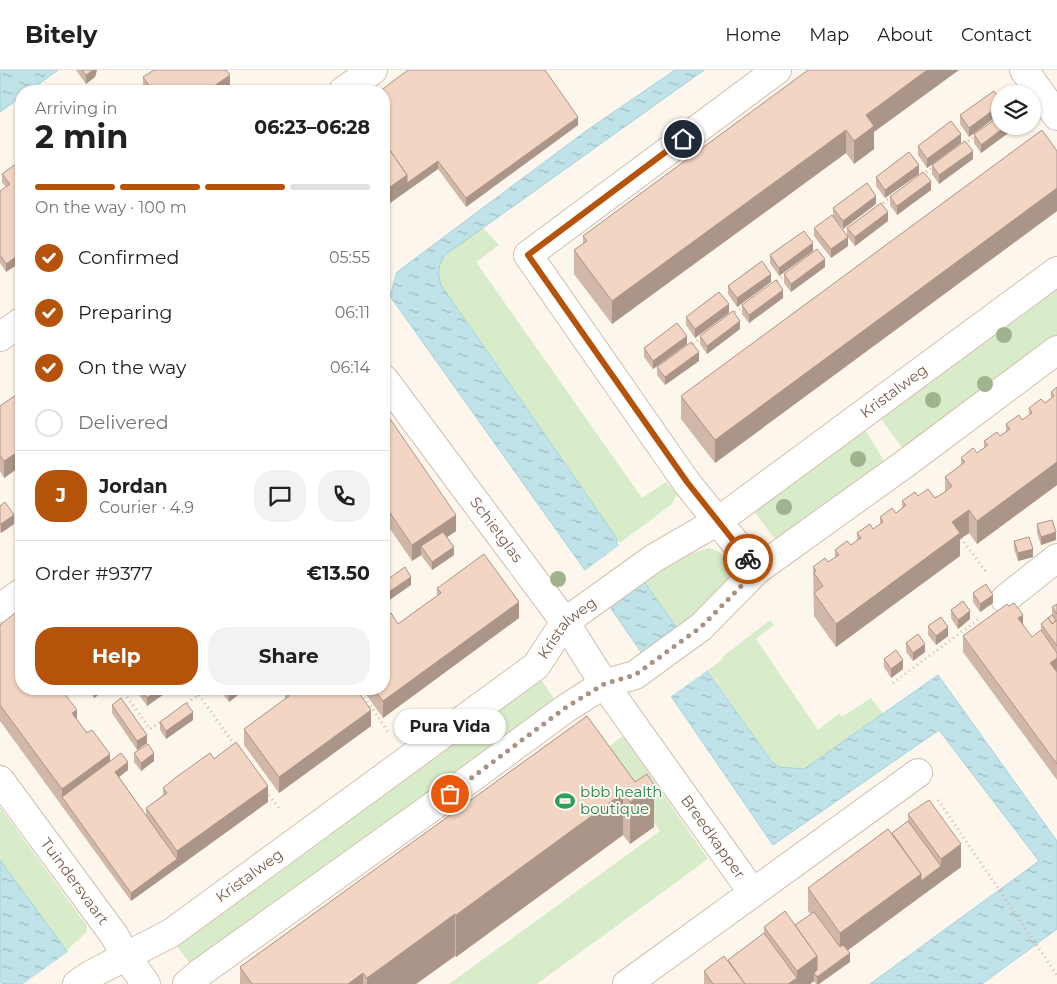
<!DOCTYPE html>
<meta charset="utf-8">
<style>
body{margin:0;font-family:Montserrat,sans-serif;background:#f2f2f2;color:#202124;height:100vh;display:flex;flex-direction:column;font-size:19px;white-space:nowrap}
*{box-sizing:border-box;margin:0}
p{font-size:16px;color:#757577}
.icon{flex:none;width:28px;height:28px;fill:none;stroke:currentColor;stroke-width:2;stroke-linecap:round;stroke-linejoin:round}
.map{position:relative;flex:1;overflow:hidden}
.side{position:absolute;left:15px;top:15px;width:375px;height:610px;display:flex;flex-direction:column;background:#fff;border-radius:20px;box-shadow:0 1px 4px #0004}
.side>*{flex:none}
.buttons{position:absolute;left:991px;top:15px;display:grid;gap:10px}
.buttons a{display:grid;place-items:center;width:50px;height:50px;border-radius:50%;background:#fff;box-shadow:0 1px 4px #0004;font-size:25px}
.pin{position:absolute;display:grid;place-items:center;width:42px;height:42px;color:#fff;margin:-21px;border:2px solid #fff;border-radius:50%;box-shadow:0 1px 5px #0007}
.courier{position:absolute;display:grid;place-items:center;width:50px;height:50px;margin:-25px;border:4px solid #b45309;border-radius:50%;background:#fff;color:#222;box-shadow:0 1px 6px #0007}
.bubble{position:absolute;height:35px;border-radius:18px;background:#fff;box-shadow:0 1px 4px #0004;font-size:16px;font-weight:700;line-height:35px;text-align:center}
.overview em{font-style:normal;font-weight:700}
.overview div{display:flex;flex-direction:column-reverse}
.overview{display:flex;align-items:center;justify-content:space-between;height:85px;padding:0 20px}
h1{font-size:32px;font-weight:700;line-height:38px}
.bar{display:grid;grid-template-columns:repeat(4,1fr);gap:8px 5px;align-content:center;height:60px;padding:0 20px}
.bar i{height:6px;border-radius:4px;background:#e0e0e0}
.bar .current{background:#b45309}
.bar p{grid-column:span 4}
.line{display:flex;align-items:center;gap:12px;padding:0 20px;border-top:1px solid #e0e0e0}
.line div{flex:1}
.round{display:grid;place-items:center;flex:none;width:52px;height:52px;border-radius:20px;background:#f2f2f2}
ol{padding:0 20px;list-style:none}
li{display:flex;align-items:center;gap:15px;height:55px}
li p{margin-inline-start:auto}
li .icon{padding:5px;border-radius:50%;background:#b45309;color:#fff;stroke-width:4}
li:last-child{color:#757577}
li i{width:28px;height:28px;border:2px solid #e0e0e0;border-radius:50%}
.action{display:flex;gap:10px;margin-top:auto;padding:10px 20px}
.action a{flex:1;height:58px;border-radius:20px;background:#b45309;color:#fff;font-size:20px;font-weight:700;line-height:58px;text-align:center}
.action a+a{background:#f2f2f2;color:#202124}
header{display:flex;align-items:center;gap:30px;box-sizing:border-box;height:70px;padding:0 25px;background:#fff;border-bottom:1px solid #e0e0e0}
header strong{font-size:24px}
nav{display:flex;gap:28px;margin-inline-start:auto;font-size:18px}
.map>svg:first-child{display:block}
.green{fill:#d8ecc9}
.water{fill:url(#water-ripples);stroke:#a5d3da}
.pier{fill:#fdf6ec}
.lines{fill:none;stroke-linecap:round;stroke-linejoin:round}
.street-casing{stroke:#d1beb0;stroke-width:30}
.secondary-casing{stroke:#d6c0b0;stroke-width:30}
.path{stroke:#d9b8a5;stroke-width:3;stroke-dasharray:1 4;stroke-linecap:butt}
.street{stroke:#fff;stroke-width:28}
.secondary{stroke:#fff;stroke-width:28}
.tree{fill:#a0b28e}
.wall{fill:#d1b7a8}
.shaded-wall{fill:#aa9588}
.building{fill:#f3d5c3;stroke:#aa9588}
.done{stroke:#a89285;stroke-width:5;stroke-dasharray:0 9}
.route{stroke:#b45309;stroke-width:6}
.labels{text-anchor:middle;stroke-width:4;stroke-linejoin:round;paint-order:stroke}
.street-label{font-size:15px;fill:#7a5c4d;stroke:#fffaf3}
.leisure-label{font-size:15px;fill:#27864d;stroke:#fffaf3;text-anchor:start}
</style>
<header>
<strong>Bitely</strong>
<nav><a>Home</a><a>Map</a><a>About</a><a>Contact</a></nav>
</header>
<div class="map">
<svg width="1057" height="914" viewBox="0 0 1057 914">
<defs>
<pattern id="water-ripples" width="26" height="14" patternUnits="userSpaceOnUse" patternTransform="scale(1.25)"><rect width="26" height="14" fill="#bfe3e8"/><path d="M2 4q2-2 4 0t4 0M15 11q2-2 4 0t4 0" fill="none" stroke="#a0bbbe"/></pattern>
</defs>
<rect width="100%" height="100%" fill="#fdf6ec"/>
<g class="green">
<path d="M483,158L499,175L476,192L642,428L666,412L677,424L672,434L620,473L441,215C440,212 437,207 437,204C436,185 469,168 483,158Z"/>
<path d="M1057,212V268L903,379L879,346Z"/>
<path d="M864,358L886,394L778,473L752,439Z"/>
<path d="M710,478L719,482L731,496C730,521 697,545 678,559L645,513C664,499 686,483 710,478Z"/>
<path d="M770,550L774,555L756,569L818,660L839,643L842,647L871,628L883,644L804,699L779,697L772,692L708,600L723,589L722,587Z"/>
<path d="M538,605L556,632L193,897L172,870Z"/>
<path d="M623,666L708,789L537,914H449L660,761L646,741L593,688Z"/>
<path d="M0,737L87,856V862L66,881L0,790Z"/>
</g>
<g class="water">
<path d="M0,0H58L29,21H21V27L0,42Z"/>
<path d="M675,0H704L445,185C438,196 437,202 441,215L618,470L616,472L772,692L779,697L804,699L938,605L1057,771V859L982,914H870L1039,791L939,660L773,775L582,496L390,226L397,202L586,61Z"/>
<path d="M0,790L91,914H2L0,911Z"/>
</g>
<g class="pier">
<path d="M621,474L647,511L608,539L583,502Z"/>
<path d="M680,557L709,599L669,628L640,586Z"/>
<path d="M69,881L93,914H23Z"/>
</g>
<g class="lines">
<defs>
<g id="street">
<path d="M1024,0L1057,46"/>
<path d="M343,21L373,0"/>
<path d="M0,267L21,252"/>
<path id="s1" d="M384,309L565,552L604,614L753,823"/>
<path d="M757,500L687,413L528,185L777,0"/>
<path d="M1005,529L1057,488"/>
<path d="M0,538L21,523"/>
<path id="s2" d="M0,710L114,865L126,886L146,914"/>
<path d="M627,914L918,703"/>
</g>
<g id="secondary">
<path id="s3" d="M77,914L90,905L171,863L536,596L565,552L654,488L718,451L1057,201"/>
<path d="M187,914L200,903L436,734L565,639L604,614L635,605L701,557L757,500L906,393L1057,280"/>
</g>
</defs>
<use href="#street" class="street-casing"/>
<use href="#secondary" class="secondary-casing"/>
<g class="path">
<path d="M964,74L977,65"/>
<path d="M922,105L935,96"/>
<path d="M879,136L892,126"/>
<path d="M773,214L786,204"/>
<path d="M731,245L744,236"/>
<path d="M689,277L702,267"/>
<path d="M961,468L986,502"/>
<path d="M893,613L979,549"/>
<path d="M121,619L150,659L162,651"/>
<path d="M359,619L389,663"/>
<path d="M199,625L236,677"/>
<path d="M183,636L207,619"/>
<path d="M266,721L280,740"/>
<path d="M938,730L1057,905"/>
</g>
<use href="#street" class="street"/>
<use href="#secondary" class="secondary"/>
</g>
<g class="tree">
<circle cx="1004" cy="265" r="8"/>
<circle cx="985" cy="314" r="8"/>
<circle cx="933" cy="330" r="8"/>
<circle cx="858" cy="389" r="8"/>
<circle cx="784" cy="437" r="8"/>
<circle cx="558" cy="509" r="8"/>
</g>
<g class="wall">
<path d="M76,0H97L95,7L86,14Z"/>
<path d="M808,0L874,62V79L854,94L846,83L612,254L574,204V180L583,174V166Z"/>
<path d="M143,7L230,21H143Z"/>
<path d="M384,21L578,55L466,137L438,99L390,133L385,127Z"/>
<path d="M994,21L969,67L960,54V45Z"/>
<path d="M1015,56V58L981,83L974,73V64Z"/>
<path d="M961,73L927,98L918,85V76Z"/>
<path d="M1057,81V141L715,393L681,349V326Z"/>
<path d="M973,89L939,114L932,104V95Z"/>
<path d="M21,93V192L6,202L0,193V121L6,117L2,112V104Z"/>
<path d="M919,104L885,128L876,116V107Z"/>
<path d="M931,120L897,145L890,135V127Z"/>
<path d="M876,134L843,159L833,147V138Z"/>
<path d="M888,151L855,176L847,166V158Z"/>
<path d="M814,158L848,176L831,188L814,166Z"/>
<path d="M813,181L779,206L770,193V185Z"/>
<path d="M825,197L791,222L784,213V204Z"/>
<path d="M771,212L737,237L728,224V216Z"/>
<path d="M783,228L749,253L742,244V235Z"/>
<path d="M729,243L695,268L686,255V247Z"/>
<path d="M740,259L707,284L700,274V266Z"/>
<path d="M687,274L653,299L644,287V278Z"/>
<path d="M21,286V298L20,296V287Z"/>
<path d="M699,291L665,315L657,305V297Z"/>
<path d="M1057,317V415L977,474L969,463L960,469V486L836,577L814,546L813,497L828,492L835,487V480L851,475L857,471V463L873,459L880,454V447L896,443L902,438V431L918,426L935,428L945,422V407L961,395V388L977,383L984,378V371L1000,366L1006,362V354L1022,350L1029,345V338L1045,333L1051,328V322Z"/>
<path d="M21,327V396L4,408L0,401V336Z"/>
<path d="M384,340L456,461L447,467L454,485L432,500L421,485L412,491L384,450Z"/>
<path d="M0,436L14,454L1,463L0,461Z"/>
<path d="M1037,454L1056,470L1041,475L1037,463Z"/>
<path d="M1014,471L1033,487L1018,491L1014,479Z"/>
<path d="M437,518L519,548L383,648L362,619H384L398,554L437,526Z"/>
<path d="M973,523L993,533L980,542L973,532Z"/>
<path d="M1057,534V710L963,582V566L1023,555L1032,567L1041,560V554L1052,545V537Z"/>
<path d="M951,540L970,549L958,559L951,548Z"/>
<path d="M0,555L21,619L77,650L110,691L128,700L119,707L146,745V738L163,725V718L214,689L268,732L131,831L0,651Z"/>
<path d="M928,556L948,566L936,575L928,565Z"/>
<path d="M906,573L925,582L913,591L906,582Z"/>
<path d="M884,589L903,599L891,608L884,597Z"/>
<path d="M87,619H107L94,628Z"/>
<path d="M137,619H171L147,636L137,622Z"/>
<path d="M219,619H242V622L229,632Z"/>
<path d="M285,620L371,656L279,723L244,675V659L285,629Z"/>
<path d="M112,635L147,673L137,680L112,643Z"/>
<path d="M587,646L654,757L630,774L623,765L456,887L455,886L416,914H240V897Z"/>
<path d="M193,650L166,669L160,660V652Z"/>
<path d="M134,683L154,691L141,701L134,692Z"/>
<path d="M908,744L961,797L848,880L850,892L819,914H816L814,911L810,914H704V901L728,890L764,863V857L795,855L811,844L808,841V818L892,763L908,751Z"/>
</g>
<g class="shaded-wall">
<path d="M94,0H97L95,7L86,14V5Z"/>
<path d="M927,0H959L874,62V79L854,94V71L866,45Z"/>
<path d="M230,5V21H207Z"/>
<path d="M1000,35V44L969,67V58Z"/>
<path d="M578,47V55L466,137V128Z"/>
<path d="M1006,56H1015V58L981,83V75Z"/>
<path d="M846,60V83L612,254V231Z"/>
<path d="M961,64V73L927,98V89Z"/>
<path d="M973,81V89L939,114V105Z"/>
<path d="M438,91V99L390,133V117L407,105Z"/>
<path d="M919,95V104L885,128V120Z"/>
<path d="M385,110V127L384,128V111Z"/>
<path d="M931,111V120L897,145V136Z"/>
<path d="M1057,118V141L715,393V370Z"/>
<path d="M876,126V134L843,159V151Z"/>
<path d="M888,142V151L855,176V167Z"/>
<path d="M848,167V176L831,188V179Z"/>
<path d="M813,173V181L779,206V198Z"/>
<path d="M21,183V192L6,202V194Z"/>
<path d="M825,189V197L791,222V214Z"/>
<path d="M771,204V212L737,237V228Z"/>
<path d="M783,220V228L749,253V245Z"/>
<path d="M729,234V243L695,268V259Z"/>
<path d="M740,251V259L707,284V276Z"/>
<path d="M687,266V274L653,299V291Z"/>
<path d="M699,282V291L665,315V307Z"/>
<path d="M21,380V396L4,408V391Z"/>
<path d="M1057,392V415L977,474V451Z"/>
<path d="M969,440V463L960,469V486L836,577V554L952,452Z"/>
<path d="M14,445V454L1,463V454Z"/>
<path d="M456,445V461L425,482L421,476V485L412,491V475Z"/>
<path d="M1056,462V470L1041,475V467Z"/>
<path d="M454,477V485L432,500V492Z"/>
<path d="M1033,479V487L1018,491V483Z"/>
<path d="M411,507V515L384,534V525Z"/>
<path d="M993,525V533L980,542V534Z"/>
<path d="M519,532V548L383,648V631Z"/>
<path d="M970,541V549L958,559V550Z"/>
<path d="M1023,545V561L1018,548Z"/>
<path d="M948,557V566L936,575V566Z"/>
<path d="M925,574V582L913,591V583Z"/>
<path d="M1057,588V604L1050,593Z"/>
<path d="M903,590V599L891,608V599Z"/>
<path d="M95,619H107L94,628V620Z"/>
<path d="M160,619H171L147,636V628Z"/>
<path d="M235,619H242V622L229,632V623Z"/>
<path d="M77,640V656L72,643Z"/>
<path d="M371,640V656L279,723V707Z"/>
<path d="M193,642V650L166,669V661Z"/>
<path d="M147,665V673L137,680V671Z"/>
<path d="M154,683V691L141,701V693Z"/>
<path d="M110,684V701L62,727V719Z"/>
<path d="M128,692V700L115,710V702Z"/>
<path d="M654,715V757L630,774V732Z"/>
<path d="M268,716V732L131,831V823L177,789V781Z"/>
<path d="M623,723V765L456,887V845Z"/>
<path d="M961,774V797L840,886V863L921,804L941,796V789Z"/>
<path d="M455,844V886L416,914H367V908Z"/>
<path d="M850,883V892L819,914H817V907Z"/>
<path d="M817,886V907L814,903V911L810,914H788L797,908V901Z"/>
<path d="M363,903V914H348Z"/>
</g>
<g class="building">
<path d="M82,0H94L86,5Z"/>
<path d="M154,0H226L230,5L207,21H153L143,7Z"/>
<path d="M408,0H545L578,47L466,128L438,91L407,113V105L384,72V21H380Z"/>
<path d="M808,0H927L866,45L874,56L854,71L846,60L612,231L574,180L587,171L583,166Z"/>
<path d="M994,21L1000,29V35L969,58L960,45Z"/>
<path d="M1000,46V56H1006L981,75L974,64Z"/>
<path d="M951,51L961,64L927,89L918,76Z"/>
<path d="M1042,60L1057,81V118L715,370L681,326Z"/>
<path d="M965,71L973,81L939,105L932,95Z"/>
<path d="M384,72L407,105L390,117L385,110L384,111Z"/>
<path d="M909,82L919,95L885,120L876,107Z"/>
<path d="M20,91L21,93V183L6,194L0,185V121L10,114L2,104Z"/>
<path d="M923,102L931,111L897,136L890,127Z"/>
<path d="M867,113L876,126L843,151L833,138Z"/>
<path d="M881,133L888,142L855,167L847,158Z"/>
<path d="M832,145L848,167L831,179L814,158Z"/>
<path d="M804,161L813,173L779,198L770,185Z"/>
<path d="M817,179L825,189L791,214L784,204Z"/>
<path d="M762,191L771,204L737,228L728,216Z"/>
<path d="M776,210L783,220L749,245L742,235Z"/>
<path d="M719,222L729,234L695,259L686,247Z"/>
<path d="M733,241L740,251L707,276L700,266Z"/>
<path d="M677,253L687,266L653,291L644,278Z"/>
<path d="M691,272L699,282L665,307L657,297Z"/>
<path d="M1057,317V392L977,451L969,440L952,452L960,463L836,554L814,523L823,516L814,503L816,501L813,497L825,488L828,492L839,485L835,480L847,471L851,475L859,469L861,468L857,463L870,454L873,459L883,452L880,447L892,438L896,443L904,437L906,435L902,431L915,422L918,426L928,419L935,428L945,422L952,416L945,407L965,392L961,388L973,378L977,383L988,375L984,371L997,362L1000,366L1010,359L1006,354L1019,345L1022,350L1032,343L1029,338L1041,329L1045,333L1054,326L1051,322Z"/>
<path d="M19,323L21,327V380L4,391L0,385V336Z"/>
<path d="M384,340L456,445L412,475L384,434Z"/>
<path d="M5,432L14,445L1,454L0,453V436Z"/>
<path d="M1052,450L1056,462L1041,467L1037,454Z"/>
<path d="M443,462L454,477L432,492L421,476Z"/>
<path d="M1029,467L1033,479L1018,483L1014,471Z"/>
<path d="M484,484L519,532L383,631L374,619H384V549L391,543L398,554L441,523L437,518L439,517Z"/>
<path d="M405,497L411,507L384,525V512Z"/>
<path d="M986,514L993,525L980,534L973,523Z"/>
<path d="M963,531L970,541L958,550L951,540Z"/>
<path d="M1014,533L1023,545L1018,548L1032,567L1041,560L1057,583V588L1050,593L1057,602V694L963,566L1007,534L1009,536Z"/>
<path d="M1057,534V544L1052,537Z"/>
<path d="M15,543L21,551V619H61L77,640L72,643L87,663L92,660L110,684L62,719L0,635V555Z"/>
<path d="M1052,545L1056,550L1052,554L1048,548Z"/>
<path d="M941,547L948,557L936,566L928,556Z"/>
<path d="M1048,548L1052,554L1057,550V576L1041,554Z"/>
<path d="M918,564L925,574L913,583L906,573Z"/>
<path d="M896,580L903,590L891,599L884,589Z"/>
<path d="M141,619H160L147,628Z"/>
<path d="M225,619H235L229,623Z"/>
<path d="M288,619H356L371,640L279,707L244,659L289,626L285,620Z"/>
<path d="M121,628L147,665L137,671L112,635Z"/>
<path d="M186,633L193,642L166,661L160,652Z"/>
<path d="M587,646L635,712L647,704L654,715L630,732L623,723L456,845L455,844L367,908L363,903L348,914H252L240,897Z"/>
<path d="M236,672L268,716L177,781L146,738L167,723L163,718L175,708L210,683L214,689Z"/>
<path d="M148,674L154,683L141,693L134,683Z"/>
<path d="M121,683L128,692L115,702L177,789L131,823L62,727Z"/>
<path d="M929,730L961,774L941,789L908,744Z"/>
<path d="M908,751L941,796L921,811V804L892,763Z"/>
<path d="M888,759L921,804L840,863L808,818Z"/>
<path d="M785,841L817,886L797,901L764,857Z"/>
<path d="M814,842L840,877L843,875L850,883L817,907L814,903L817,900V886L795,855Z"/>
<path d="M764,863L797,908L788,914H745L728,890Z"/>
<path d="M724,886L745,914H713L704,901Z"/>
</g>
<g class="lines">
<path class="done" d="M450,724L565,638L604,614L635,605L701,557L757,500L748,489"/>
<path class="route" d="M683,69L528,185L687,412L748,489"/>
</g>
<defs>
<symbol id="stadium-bare" viewBox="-9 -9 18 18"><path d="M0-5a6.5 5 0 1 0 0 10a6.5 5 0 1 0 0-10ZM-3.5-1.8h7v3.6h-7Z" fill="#2e9e5b" stroke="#fffaf3" stroke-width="2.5" paint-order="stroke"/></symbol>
</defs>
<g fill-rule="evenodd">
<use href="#stadium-bare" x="551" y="717" width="28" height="28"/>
</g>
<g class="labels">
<g class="street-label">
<text dy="5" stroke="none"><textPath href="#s3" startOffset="1014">Kristalweg</textPath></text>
<text dy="5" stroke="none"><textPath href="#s1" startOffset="188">Schietglas</textPath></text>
<text dy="5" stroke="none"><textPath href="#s3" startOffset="609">Kristalweg</textPath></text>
<text dy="5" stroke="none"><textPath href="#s1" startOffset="564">Breedkapper</textPath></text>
<text dy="5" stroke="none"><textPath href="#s3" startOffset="204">Kristalweg</textPath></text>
<text dy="5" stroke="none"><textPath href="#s2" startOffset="126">Tuindersvaart</textPath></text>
</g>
<g class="leisure-label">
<text x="580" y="727">bbb health<tspan x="580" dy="17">boutique</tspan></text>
</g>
</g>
</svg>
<div class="buttons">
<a><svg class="icon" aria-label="layers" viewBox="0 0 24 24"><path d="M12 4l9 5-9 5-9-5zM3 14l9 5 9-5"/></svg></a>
</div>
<div class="pin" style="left:450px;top:724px;background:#ea580c"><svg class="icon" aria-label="bag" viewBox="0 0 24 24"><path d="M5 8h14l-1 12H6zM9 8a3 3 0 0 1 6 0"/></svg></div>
<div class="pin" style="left:683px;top:69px;background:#1f2937"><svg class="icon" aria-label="home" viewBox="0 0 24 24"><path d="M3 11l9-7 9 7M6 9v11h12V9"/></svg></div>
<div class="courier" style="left:748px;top:489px"><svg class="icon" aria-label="bike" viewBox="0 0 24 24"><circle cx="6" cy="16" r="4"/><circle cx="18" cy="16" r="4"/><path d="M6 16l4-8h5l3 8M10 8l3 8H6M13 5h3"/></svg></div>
<div class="bubble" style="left:394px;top:639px;width:112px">Pura Vida</div>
<section class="side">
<div class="overview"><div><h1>2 min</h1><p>Arriving in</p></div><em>06:23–06:28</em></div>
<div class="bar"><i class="current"></i><i class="current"></i><i class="current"></i><i></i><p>On the way · 100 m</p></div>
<ol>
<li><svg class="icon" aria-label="check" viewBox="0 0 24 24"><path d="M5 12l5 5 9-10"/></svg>Confirmed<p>05:55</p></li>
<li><svg class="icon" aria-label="check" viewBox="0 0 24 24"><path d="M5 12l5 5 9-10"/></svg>Preparing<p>06:11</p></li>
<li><svg class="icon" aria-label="check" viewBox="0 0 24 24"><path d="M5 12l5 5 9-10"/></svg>On the way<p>06:14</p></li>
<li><i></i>Delivered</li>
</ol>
<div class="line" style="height:90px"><b class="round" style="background:#b45309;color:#fff">J</b><div><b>Jordan</b><p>Courier · 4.9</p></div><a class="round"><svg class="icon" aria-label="chat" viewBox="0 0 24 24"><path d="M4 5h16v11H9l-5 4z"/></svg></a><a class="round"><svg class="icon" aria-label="phone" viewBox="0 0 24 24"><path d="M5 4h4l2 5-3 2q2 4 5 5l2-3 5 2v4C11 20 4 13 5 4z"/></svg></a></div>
<div class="line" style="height:65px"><div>Order #9377</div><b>€13.50</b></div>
<div class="action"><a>Help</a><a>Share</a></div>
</section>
</div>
